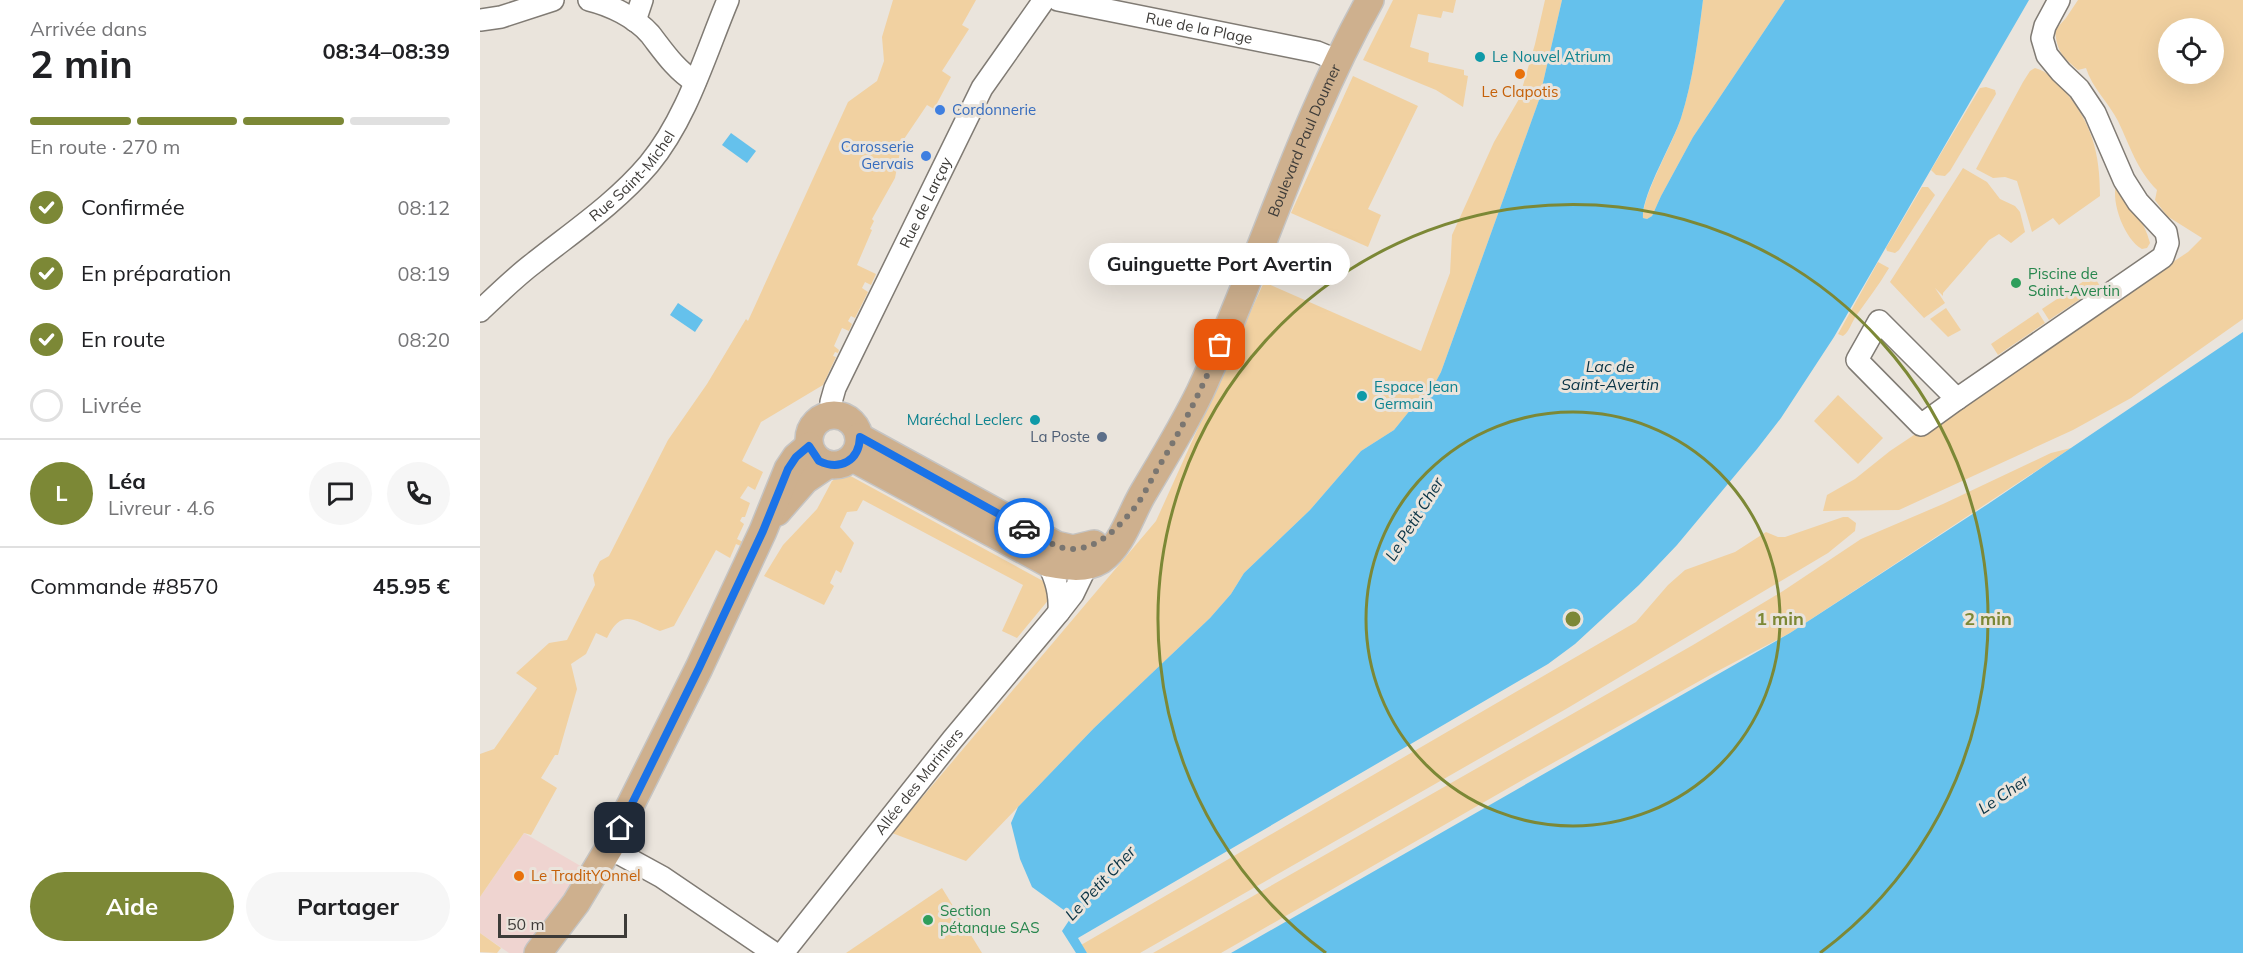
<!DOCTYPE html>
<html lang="fr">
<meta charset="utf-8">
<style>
body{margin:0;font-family:Mulish,sans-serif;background:#f6f6f6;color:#202124;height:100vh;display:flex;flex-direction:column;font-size:22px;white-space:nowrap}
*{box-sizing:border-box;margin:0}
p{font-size:20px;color:#757577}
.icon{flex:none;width:33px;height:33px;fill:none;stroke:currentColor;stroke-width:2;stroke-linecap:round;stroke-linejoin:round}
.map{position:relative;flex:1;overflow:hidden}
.drawer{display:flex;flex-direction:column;background:#fff;width:480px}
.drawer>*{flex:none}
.buttons{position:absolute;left:1678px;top:18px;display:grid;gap:12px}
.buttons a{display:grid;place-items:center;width:66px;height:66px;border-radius:50%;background:#fff;box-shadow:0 6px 24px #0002;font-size:30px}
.scale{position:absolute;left:18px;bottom:15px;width:129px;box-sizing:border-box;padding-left:6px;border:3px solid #3d3b38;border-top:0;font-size:16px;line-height:21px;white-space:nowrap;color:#3d3b38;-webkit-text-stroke:4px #eae4dc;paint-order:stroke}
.pin{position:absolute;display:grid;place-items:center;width:51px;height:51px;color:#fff;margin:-26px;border-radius:12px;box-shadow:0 3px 9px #0006}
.courier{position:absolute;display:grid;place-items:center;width:60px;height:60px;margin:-30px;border:4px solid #1a73e8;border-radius:50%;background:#fff;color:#222;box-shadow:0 2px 8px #0007}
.bubble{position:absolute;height:42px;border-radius:21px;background:#fff;box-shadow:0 6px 24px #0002;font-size:20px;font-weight:700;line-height:42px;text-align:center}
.headline em{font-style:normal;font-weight:700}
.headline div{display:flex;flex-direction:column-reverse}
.headline{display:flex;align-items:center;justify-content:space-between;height:102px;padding:0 30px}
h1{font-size:39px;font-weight:700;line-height:45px}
.bar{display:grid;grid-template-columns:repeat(4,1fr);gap:9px 6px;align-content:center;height:72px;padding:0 30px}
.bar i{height:8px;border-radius:4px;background:#e0e0e0}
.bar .current{background:#7c8836}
.bar p{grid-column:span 4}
.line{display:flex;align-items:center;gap:15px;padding:0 30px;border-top:2px solid #e0e0e0}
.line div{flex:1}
.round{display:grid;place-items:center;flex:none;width:63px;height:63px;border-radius:32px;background:#f6f6f6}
ol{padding:0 30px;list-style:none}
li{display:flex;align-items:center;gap:18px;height:66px}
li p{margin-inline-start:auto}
li .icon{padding:6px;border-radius:50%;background:#7c8836;color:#fff;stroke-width:4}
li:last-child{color:#757577}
li i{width:33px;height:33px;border:3px solid #e0e0e0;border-radius:50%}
.primary-button{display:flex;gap:12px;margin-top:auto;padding:12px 30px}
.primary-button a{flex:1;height:69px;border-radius:36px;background:#7c8836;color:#fff;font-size:24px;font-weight:700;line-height:69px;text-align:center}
.primary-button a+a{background:#f6f6f6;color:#202124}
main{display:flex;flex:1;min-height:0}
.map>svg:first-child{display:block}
.commercial{fill:#efd4d0}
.green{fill:#f1d1a1;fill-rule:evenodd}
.water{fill:#65c1ec}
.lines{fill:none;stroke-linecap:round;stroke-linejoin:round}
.minor-casing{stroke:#807b74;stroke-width:24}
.major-casing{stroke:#c5c4c3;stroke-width:30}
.minor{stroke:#fff;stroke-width:21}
.major{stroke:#ceb08e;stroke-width:27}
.done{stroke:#7a7671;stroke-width:6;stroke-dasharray:0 10.8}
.route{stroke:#1a73e8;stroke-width:8}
.ring{fill:none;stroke:#7c8836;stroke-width:3}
.culture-dot{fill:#0f9aa8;stroke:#eae4dc;stroke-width:2}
.food-dot{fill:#e8710a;stroke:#eae4dc;stroke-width:2}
.shop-dot{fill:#3f7fe0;stroke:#eae4dc;stroke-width:2}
.leisure-dot{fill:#2e9e5b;stroke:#eae4dc;stroke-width:2}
.service-dot{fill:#5c6f8a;stroke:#eae4dc;stroke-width:2}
.labels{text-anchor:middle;stroke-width:6;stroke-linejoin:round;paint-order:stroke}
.street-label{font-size:15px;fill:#3d3b38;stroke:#eae4dc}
.culture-label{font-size:15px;fill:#0d838f;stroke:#eae4dc;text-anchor:start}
.food-label{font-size:15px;fill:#c56008;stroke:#eae4dc}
.shop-label{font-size:15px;fill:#366cbe;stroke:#eae4dc;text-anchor:start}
.leisure-label{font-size:15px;fill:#27864d;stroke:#eae4dc;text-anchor:start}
.service-label{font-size:15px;fill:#4e5e75;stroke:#eae4dc;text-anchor:end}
.water-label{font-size:16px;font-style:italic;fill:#083345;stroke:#eae4dc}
.centre{fill:#7c8836;stroke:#eae4dc;stroke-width:3}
.ring-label{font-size:18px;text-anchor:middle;font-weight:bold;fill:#7c8836;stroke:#eae4dc;stroke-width:6;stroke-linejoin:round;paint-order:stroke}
</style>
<main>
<section class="drawer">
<div class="headline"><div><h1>2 min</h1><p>Arrivée dans</p></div><em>08:34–08:39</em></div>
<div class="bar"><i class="current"></i><i class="current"></i><i class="current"></i><i></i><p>En route · 270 m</p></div>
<ol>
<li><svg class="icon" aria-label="check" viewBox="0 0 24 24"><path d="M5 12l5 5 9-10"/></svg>Confirmée<p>08:12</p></li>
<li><svg class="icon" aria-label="check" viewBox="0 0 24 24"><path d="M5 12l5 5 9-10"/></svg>En préparation<p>08:19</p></li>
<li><svg class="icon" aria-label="check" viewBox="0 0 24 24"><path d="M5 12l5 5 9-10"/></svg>En route<p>08:20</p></li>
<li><i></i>Livrée</li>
</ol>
<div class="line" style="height:108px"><b class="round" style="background:#7c8836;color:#fff">L</b><div><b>Léa</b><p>Livreur · 4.6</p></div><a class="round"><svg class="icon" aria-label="chat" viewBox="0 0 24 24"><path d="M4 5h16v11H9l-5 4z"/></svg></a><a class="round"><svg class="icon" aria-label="phone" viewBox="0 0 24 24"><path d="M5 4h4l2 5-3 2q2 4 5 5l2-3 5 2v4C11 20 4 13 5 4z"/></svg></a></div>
<div class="line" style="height:78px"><div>Commande #8570</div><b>45.95 €</b></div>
<div class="primary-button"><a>Aide</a><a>Partager</a></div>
</section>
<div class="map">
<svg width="1763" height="953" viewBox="0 0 1763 953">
<rect width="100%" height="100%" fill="#eae4dc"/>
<path class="commercial" d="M44,833L104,868L44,953H29L0,933V897Z"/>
<g class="green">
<path d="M413,0H496L482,25L489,29L462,71L471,77L454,109L447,105L422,142L415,178L392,219L394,221L390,229L392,230L377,265L396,274L391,285L385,282L382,288L388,292L375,318L371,316L368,321L372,324L369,331L362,328L354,346L359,350L358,353L355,352L353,356L356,357L343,385L281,422L262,461L283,472L275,490L268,486L260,498L270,503L265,517H262L260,521L264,524L257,539L265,543L263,547L256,544L250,558L236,550L194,626L180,631C154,621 142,607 127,638L116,633L106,654L91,664L97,689L78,755H75L61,778L77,788L51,835L44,833L0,897V754L14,749L57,688L36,673L69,643L87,640L115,585L113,575L120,561L129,556L188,440L227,384L266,319L268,321L368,102L397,81L404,61L402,37Z"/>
<path d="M913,0H976L973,13L963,11L961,18L938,14L930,47L949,53L948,62L984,70V75L988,76L983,107L956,90L883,60Z"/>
<path d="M1065,0H1082L1059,100L961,372L946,400L931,409L914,430L881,451L830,510L764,573L751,594L730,618L614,728L486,861L412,833L676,521L784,282L941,351L970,273L972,235L1014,142L1039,99L1055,44Z"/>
<path d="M1223,0H1305L1213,137L1181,196L1172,216L1167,219L1163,218C1162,195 1193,144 1201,118C1213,80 1218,40 1223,0Z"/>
<path d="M1598,0H1763V319L1651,398L1593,430L1419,510L1343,511L1347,495L1375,479L1410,451L1708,252L1722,238L1687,216L1675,200L1677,190C1657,170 1650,146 1638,121C1629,103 1612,88 1606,68L1598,70C1582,56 1577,52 1575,30L1586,18ZM1689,28H1734V74H1689Z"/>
<path d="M1555,68C1567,71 1575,80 1584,90C1612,123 1620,153 1620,196L1579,225L1573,218L1552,232L1537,181L1525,177L1513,178L1496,169L1543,82L1550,71Z"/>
<path d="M873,76L938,106L888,209L901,215L888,247L811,213Z"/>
<path d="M1506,87L1515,90L1516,94L1470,171L1465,176L1456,175L1451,170L1500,88Z"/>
<path d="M1483,168L1507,182L1520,199L1535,206L1540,212L1545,232L1531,243L1519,234L1509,240L1463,293V296L1455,288L1465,303L1444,318L1410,282Z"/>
<path d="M1636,185C1650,204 1664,220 1670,243L1667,248L1662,249C1645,240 1631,203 1636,185Z"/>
<path d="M1442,187H1448L1455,195L1419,250L1415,253L1407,251L1406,248Z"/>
<path d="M1398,262L1409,268C1399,285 1387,300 1376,316C1371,323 1370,331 1363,336L1358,334Z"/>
<path d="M1613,275L1620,286L1569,320L1562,309Z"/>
<path d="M1466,308L1481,330L1468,337L1450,319Z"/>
<path d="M1558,312L1565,323L1518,355L1511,344Z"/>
<path d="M1358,395L1403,438L1378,464L1334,421Z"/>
<path d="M1591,448L1310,633L1232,674L1046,778L741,953H673L1213,645L1303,591L1381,539L1463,504L1571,453Z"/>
<path d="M365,473L563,581L570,598L537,638L522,631L543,585L383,500L377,511L367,512L360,527L374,543L361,573L356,570L350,583L354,586L344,605L284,576L303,545L337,509L352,481Z"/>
<path d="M1363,517H1368L1376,523L1375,531L1348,553L1086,709L660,953H607L601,945L1156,622L1188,585L1205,570L1255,552L1286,532L1298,537H1305Z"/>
<path d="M462,888L502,953H366Z"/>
<path d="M0,933L21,948L17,953L0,952Z"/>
</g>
<g class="water">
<path d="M1082,0H1223C1218,40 1213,80 1201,118C1193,143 1161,196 1163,218L1167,219L1172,216L1181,196L1213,137L1305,0H1549L1354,337L1301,418L1277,449L1197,545L1159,585L1095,644L1068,664L598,938L607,953H596L582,931L592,916L552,887L540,859L531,823L538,807L614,728L730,618L751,594L764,573L830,510L881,451L914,430L931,409L946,400L961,372L1059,100Z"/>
<path d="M251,133L276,151L267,163L242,145Z"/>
<path d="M198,303L223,320L215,332L190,315Z"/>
<path d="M1763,332V953H751L1310,633L1508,504Z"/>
</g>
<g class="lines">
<defs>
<g id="minor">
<path d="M109,0C130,5 155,17 170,34C184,52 195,69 215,82"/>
<path id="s1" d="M578,0L837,52L859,61"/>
<path d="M0,20L21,17L73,0"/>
<path d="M155,21L162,0"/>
<path id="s2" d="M0,311C18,294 35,277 55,262C94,231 136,203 169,164C207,118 225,55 248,0"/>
<path d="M1399,321L1477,399L1441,425L1377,360Z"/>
<path d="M1477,399L1683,257L1688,243L1686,232L1658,202L1644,180L1615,113L1599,89L1581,72L1567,55L1562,38L1565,26L1579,0"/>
<path id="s3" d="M351,415V402L355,388L502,88L564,0"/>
<path d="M568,563C576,580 580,593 579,612L593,594L607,565"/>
<path d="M129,848L182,877L294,953"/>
<path id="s4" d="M303,953L472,740L579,612"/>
</g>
<g id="major">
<circle cx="354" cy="440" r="25"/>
<path d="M379,437L576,545L593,549L614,544"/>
<path id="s5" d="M373,458L568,563C585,566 605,570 621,560C642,545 650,516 662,495C682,461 703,427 720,392C780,263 820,125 890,0"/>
<path d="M297,512L325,480L347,465"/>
<path d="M58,953L96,903L129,848L219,668L283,531L308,469L316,457L329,446"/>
</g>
</defs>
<use href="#minor" class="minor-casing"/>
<use href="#major" class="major-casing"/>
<use href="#minor" class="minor"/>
<use href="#major" class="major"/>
</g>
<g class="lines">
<path class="done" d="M544,528C559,536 577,550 594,549C618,548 637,529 651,512C661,501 668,486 675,473C700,432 722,390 740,345"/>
<path class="route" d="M140,828L219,668L283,531L308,469L316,457L329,446L339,461C360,471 379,461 380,437L544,528"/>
</g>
<g class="ring">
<circle cx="1093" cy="619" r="207"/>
<path d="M846 953A415 415 0 1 1 1340 953"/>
</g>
<g class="culture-dot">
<circle cx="1000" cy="57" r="6"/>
<circle cx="882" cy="396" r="6"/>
<circle cx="555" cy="420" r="6"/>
</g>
<g class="food-dot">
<circle cx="1040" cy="74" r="6"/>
<circle cx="39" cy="876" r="6"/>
</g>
<g class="shop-dot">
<circle cx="460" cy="110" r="6"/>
<circle cx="446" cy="156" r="6"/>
</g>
<g class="leisure-dot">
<circle cx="1536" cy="283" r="6"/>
<circle cx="448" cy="920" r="6"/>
</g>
<circle class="service-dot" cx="622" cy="437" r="6"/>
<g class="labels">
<g class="street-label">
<text dy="5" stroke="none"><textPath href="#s1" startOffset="144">Rue de la Plage</textPath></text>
<text dy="5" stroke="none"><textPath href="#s5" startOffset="744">Boulevard Paul Doumer</textPath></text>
<text dy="5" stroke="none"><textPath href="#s2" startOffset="204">Rue Saint-Michel</textPath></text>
<text dy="5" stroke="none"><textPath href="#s3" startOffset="234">Rue de Larçay</textPath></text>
<text dy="5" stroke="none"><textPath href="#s4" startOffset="219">Allée des Mariniers</textPath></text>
</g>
<g class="culture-label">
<text x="1012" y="62">Le Nouvel Atrium</text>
<text x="894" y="392">Espace Jean<tspan x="894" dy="17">Germain</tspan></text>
<text x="543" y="425" text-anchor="end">Maréchal Leclerc</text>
</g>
<g class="food-label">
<text x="1040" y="97">Le Clapotis</text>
<text x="51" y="881" text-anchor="start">Le TraditYOnnel</text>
</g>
<g class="shop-label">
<text x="472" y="115">Cordonnerie</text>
<text x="434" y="152" text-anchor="end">Carosserie<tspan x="434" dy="17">Gervais</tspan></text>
</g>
<g class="leisure-label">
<text x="1548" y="279">Piscine de<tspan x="1548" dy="17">Saint-Avertin</tspan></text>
<text x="460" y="916">Section<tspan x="460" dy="17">pétanque SAS</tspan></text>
</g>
<g class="service-label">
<text x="610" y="442">La Poste</text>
</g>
<g class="water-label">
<text x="1130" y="372">Lac de<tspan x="1130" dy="18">Saint-Avertin</tspan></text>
<text transform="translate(934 519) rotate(-58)" y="6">Le Petit Cher</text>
<text transform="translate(1523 794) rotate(-34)" y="6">Le Cher</text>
<text transform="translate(620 883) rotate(-47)" y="6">Le Petit Cher</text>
</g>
</g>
<circle cx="1093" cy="619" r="9" class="centre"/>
<g class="ring-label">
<text x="1300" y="625">1 min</text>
<text x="1508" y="625">2 min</text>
</g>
</svg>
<div class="buttons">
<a><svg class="icon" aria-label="locate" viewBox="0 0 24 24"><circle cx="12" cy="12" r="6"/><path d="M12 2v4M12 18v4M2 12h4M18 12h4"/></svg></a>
</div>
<div class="scale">50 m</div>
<div class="pin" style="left:740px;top:345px;background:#ea580c"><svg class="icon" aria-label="bag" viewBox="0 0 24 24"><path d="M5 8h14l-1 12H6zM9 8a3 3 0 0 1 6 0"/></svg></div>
<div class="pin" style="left:140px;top:828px;background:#1f2937"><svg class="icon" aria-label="home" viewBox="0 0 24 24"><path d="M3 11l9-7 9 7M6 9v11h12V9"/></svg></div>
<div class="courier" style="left:544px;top:528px"><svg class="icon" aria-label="car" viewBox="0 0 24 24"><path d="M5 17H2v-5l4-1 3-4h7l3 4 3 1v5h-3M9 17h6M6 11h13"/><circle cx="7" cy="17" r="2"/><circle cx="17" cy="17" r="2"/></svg></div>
<div class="bubble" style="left:609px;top:243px;width:261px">Guinguette Port Avertin</div>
</div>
</main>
